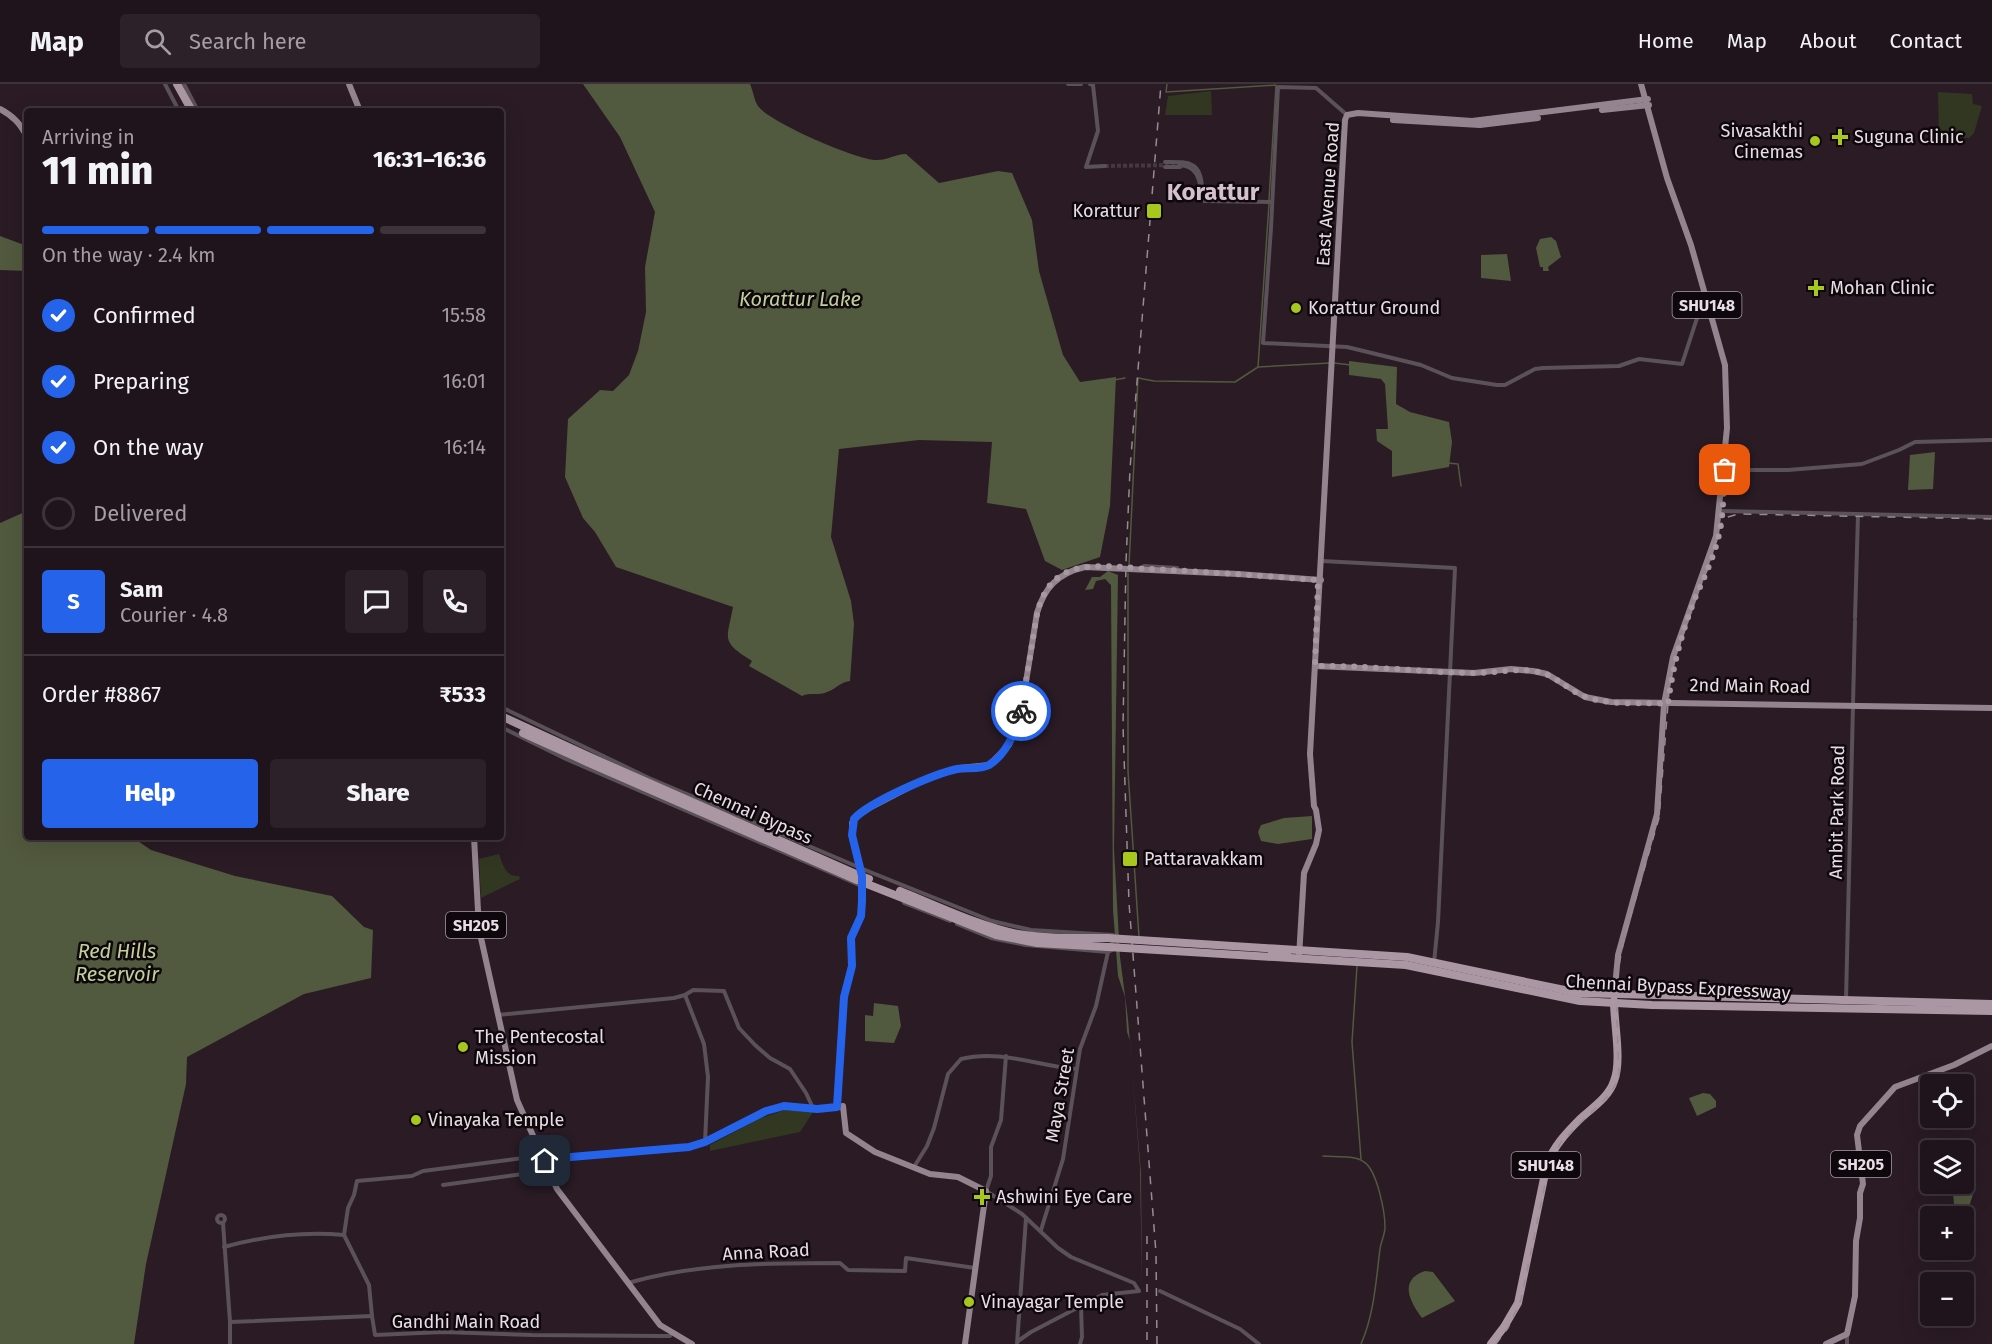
<!DOCTYPE html>
<meta charset="utf-8">
<style>
body{margin:0;font-family:"Fira Sans",sans-serif;background:#2d2129;color:#f1f3f6;height:100vh;display:flex;flex-direction:column;font-size:22px;white-space:nowrap}
*{box-sizing:border-box;margin:0}
p{font-size:20px;color:#a29ea3}
.icon{flex:none;width:33px;height:33px;fill:none;stroke:currentColor;stroke-width:2;stroke-linecap:round;stroke-linejoin:round}
.map{position:relative;flex:1;overflow:hidden}
.side{position:absolute;left:24px;top:24px;width:480px;height:732px;display:flex;flex-direction:column;background:#20141c;border-radius:6px;box-shadow:0 6px 24px #0002,0 0 0 2px #3d333b}
.side>*{flex:none}
.controls{position:absolute;left:1920px;top:990px;display:grid;gap:12px}
.controls a{display:grid;place-items:center;width:54px;height:54px;border-radius:6px;background:#20141c;box-shadow:0 6px 24px #0002,0 0 0 2px #3d333b;font-size:30px}
.pin{position:absolute;display:grid;place-items:center;width:51px;height:51px;color:#fff;margin:-26px;border-radius:12px;box-shadow:0 3px 9px #0006}
.courier{position:absolute;display:grid;place-items:center;width:60px;height:60px;margin:-30px;border:4px solid #2563eb;border-radius:50%;background:#fff;color:#222;box-shadow:0 2px 8px #0007}
.head em{font-style:normal;font-weight:800}
.head div{display:flex;flex-direction:column-reverse}
.head{display:flex;align-items:center;justify-content:space-between;height:102px;padding:0 18px}
h1{font-size:39px;font-weight:800;line-height:45px}
.bar{display:grid;grid-template-columns:repeat(4,1fr);gap:9px 6px;align-content:center;height:72px;padding:0 18px}
.bar i{height:8px;border-radius:4px;background:#3d333b}
.bar .active{background:#2563eb}
.bar p{grid-column:span 4}
.line{display:flex;align-items:center;gap:15px;padding:0 18px;border-top:2px solid #3d333b}
.line div{flex:1}
.round{display:grid;place-items:center;flex:none;width:63px;height:63px;border-radius:6px;background:#2d2129}
ol{padding:0 18px;list-style:none}
li{display:flex;align-items:center;gap:18px;height:66px}
li p{margin-inline-start:auto}
li .icon{padding:6px;border-radius:50%;background:#2563eb;color:#fff;stroke-width:4}
li:last-child{color:#a29ea3}
li i{width:33px;height:33px;border:3px solid #3d333b;border-radius:50%}
.button{display:flex;gap:12px;margin-top:auto;padding:12px 18px}
.button a{flex:1;height:69px;border-radius:6px;background:#2563eb;color:#fff;font-size:24px;font-weight:800;line-height:69px;text-align:center}
.button a+a{background:#2d2129;color:#f1f3f6}
header{display:flex;align-items:center;gap:36px;box-sizing:border-box;height:84px;padding:0 30px;background:#20141c;border-bottom:2px solid #3d333b}
header strong{font-size:28px}
nav{display:flex;gap:33px;margin-inline-start:auto;font-size:21px}
.search{width:420px;height:54px;background:#2d2129;display:flex;align-items:center;gap:15px;box-sizing:border-box;padding:0 21px;border-radius:6px;color:#a29ea3;font-size:22px}
.map>svg:first-child{display:block}
.green{fill:#313720}
.forest{fill:#51593e}
.lines{fill:none;stroke-linecap:round;stroke-linejoin:round}
.stream{stroke:#51593e;stroke-width:1.5}
.minor-tunnel{stroke:#463842;stroke-width:4;stroke-dasharray:4 2;stroke-linecap:butt}
.minor{stroke:#5a5258;stroke-width:4}
.major{stroke:#94848f;stroke-width:6}
.highway{stroke:#ab97a4;stroke-width:8}
.rail{stroke:#988b93;stroke-width:1.5;stroke-dasharray:8 8;stroke-linecap:butt}
.major-bridge{stroke:#94848f;stroke-width:6}
.highway-bridge{stroke:#ab97a4;stroke-width:8}
.done{stroke:#a699a1;stroke-width:6;stroke-dasharray:0 10.8}
.route{stroke:#2563eb;stroke-width:8}
.poi-dot{fill:#a7c71e;stroke:#0e080c;stroke-width:2}
.labels{text-anchor:middle;stroke-width:5;stroke-linejoin:round;paint-order:stroke}
.shield{fill:#0e080c;stroke:#a79da3;stroke-width:1.5}
.shield-label{font-size:16px;font-weight:bold;fill:#e8dde4}
.poi-label{font-size:18px;fill:#e8dde4;stroke:#0e080c;text-anchor:start}
.street-label{font-size:18px;fill:#e8dde4;stroke:#0e080c}
.water-label{font-size:20px;font-style:italic;fill:#c1d09b;stroke:#0e080c}
.district-label{font-size:24px;font-weight:bold;fill:#d5c0ce;stroke:#0e080c}
</style>
<header>
<strong>Map</strong>
<div class="search"><svg class="icon" aria-label="search" viewBox="0 0 24 24"><circle cx="10" cy="10" r="6"/><path d="M15 15l6 6"/></svg>Search here</div>
<nav><a>Home</a><a>Map</a><a>About</a><a>Contact</a></nav>
</header>
<div class="map">
<svg width="1992" height="1260" viewBox="0 0 1992 1260">
<rect width="100%" height="100%" fill="#2a1b25"/>
<g class="green">
<path d="M1211,7L1212,31H1165L1168,12Z"/>
<path d="M1938,8L1972,10L1973,20L1982,22L1974,49L1969,54L1939,53Z"/>
<path d="M499,770C503,780 505,793 519,792L520,795L481,814L479,775Z"/>
<path d="M785,1026L813,1028L800,1048L710,1067V1061L761,1034Z"/>
</g>
<g class="forest">
<path d="M583,0H750C753,6 754,16 758,22C769,38 855,75 875,76C886,77 895,70 906,70L939,99L998,87L1012,89L1032,136L1039,187L1063,271L1080,298L1116,293L1110,422L1100,473L1062,486L1045,477L1026,425L987,419L992,358L919,356L839,365L831,453L851,517L854,540L850,597C840,598 836,605 827,608C819,612 810,608 802,612L749,582L752,577C720,557 727,556 733,523L616,483L595,448L583,434L565,393L568,335L600,306L613,307L629,291L638,267L646,228L645,183L655,128L620,53Z"/>
<path d="M0,152L27,162V187L0,186Z"/>
<path d="M1551,153L1556,157L1561,173L1548,183L1549,187H1543V183H1540L1536,164L1540,155Z"/>
<path d="M1507,170L1511,197L1481,194V171Z"/>
<path d="M1349,277L1397,283L1396,320L1410,328L1449,338L1452,358L1449,383L1392,393V367L1377,357L1376,345H1388L1385,300L1381,295L1349,291Z"/>
<path d="M1935,368L1933,405L1908,406L1910,371Z"/>
<path d="M27,427V753H132L151,766L235,792L332,812L364,843L373,846L371,894L304,910L187,973L186,1000L146,1180L134,1260H0V439Z"/>
<path d="M1108,487L1118,491L1114,765L1120,873L1128,935L1141,1089L1142,1205L1140,1083L1130,957L1127,948L1125,913L1118,892L1113,826L1111,501L1105,495L1096,497L1093,505L1085,506L1092,493H1100Z"/>
<path d="M1312,732V755L1278,760L1261,757L1258,748L1261,741L1284,734Z"/>
<path d="M874,919L898,922L901,942L894,959L865,957V931L873,932Z"/>
<path d="M1703,1009L1710,1010L1716,1017V1023L1697,1032L1689,1014Z"/>
<path d="M1964,1081L1973,1082V1110L1969,1123L1954,1120L1952,1100H1964Z"/>
<path d="M1425,1187L1433,1188L1455,1217L1422,1234C1410,1218 1398,1196 1425,1187Z"/>
</g>
<g class="lines">
<g class="stream">
<path d="M1167,0L1166,8L1276,1L1269,116"/>
<path d="M1334,279L1351,281"/>
<path d="M1258,283L1269,120"/>
<path d="M1114,296L1125,294"/>
<path d="M1448,379L1458,380L1461,402"/>
<path d="M1129,482L1138,294L1154,297L1235,298L1258,283L1330,279"/>
<path d="M1128,489V687L1139,853"/>
<path d="M1357,882L1352,958L1361,1075"/>
<path d="M1323,1072C1335,1073 1355,1071 1364,1078C1377,1086 1385,1128 1385,1143C1385,1151 1381,1157 1380,1165C1376,1197 1374,1231 1361,1260"/>
</g>
<path class="minor-tunnel" d="M1105,82L1179,81"/>
<g class="minor">
<path d="M165,0L179,27"/>
<path d="M184,0L198,27"/>
<path d="M1068,0H1081"/>
<path d="M1090,0L1093,1L1098,47L1086,83L1105,82"/>
<path d="M1347,31L1316,4L1278,3L1271,144L1263,259L1347,263L1421,281L1452,294L1497,301H1505L1535,285L1543,284L1619,282L1639,275L1682,280L1700,225L1707,220"/>
<path d="M1165,78C1187,78 1201,76 1202,104"/>
<path d="M1179,81C1201,82 1199,100 1204,117L1272,118"/>
<path d="M1165,83H1180"/>
<path d="M1723,386H1788L1862,380L1899,366L1915,358L1992,356"/>
<path d="M1720,427L1992,433"/>
<path d="M1322,477L1455,484L1438,838L1434,879"/>
<path d="M1142,485L1144,482L1177,484"/>
<path d="M1855,534L1858,431"/>
<path d="M501,623L649,694L870,788L992,837L1031,846L1113,851L1112,866L1108,868L1096,922L1080,965L1063,1075L1041,1146"/>
<path d="M501,643L566,675L864,803"/>
<path d="M904,819L950,837"/>
<path d="M957,840L991,854L1026,861L1108,868"/>
<path d="M685,911L693,906L724,907L739,944L755,961L770,974L790,985L806,1009L813,1024"/>
<path d="M1846,916L1855,537"/>
<path d="M498,931L674,914L685,911L704,960L708,993L705,1058"/>
<path d="M1006,972L1001,1036L991,1063V1092L986,1107L1022,1130L1058,1164L1071,1173L1134,1199L1139,1207L1102,1211L1031,1248L1018,1257"/>
<path d="M541,1079L559,1074L689,1063L705,1058L772,1025L784,1022L817,1025L837,1023"/>
<path d="M914,1083L927,1062L934,1044L948,990L961,975C1000,965 1038,982 1076,985"/>
<path d="M443,1101L545,1087"/>
<circle cx="221" cy="1135" r="4"/>
<path d="M223,1139L230,1238L372,1232L375,1251L443,1248L532,1251L660,1252H670L672,1249"/>
<path d="M224,1163C264,1152 303,1147 344,1151"/>
<path d="M628,1199C697,1179 769,1179 840,1179L848,1186L905,1187L906,1174L975,1184"/>
<path d="M1160,1207L1240,1245L1259,1260"/>
<path d="M372,1232L369,1201L344,1151L348,1124L354,1111L357,1097L412,1092L423,1087L538,1072"/>
<path d="M230,1238V1260"/>
<path d="M1017,1260L1026,1134"/>
<path d="M1080,1260L1082,1253L1081,1222"/>
<path d="M1847,1260V1250"/>
</g>
<g class="major">
<path d="M349,0L360,27"/>
<path d="M0,25C13,32 20,39 27,53"/>
<path d="M1602,26L1649,21"/>
<path d="M1393,36L1480,41L1538,34"/>
<path d="M1238,490L1321,496"/>
<path d="M1315,582L1474,589L1511,585L1533,587L1547,590L1585,613L1611,618L1992,624"/>
<path d="M474,753L479,845L517,1016L557,1105L660,1241L692,1260"/>
<path d="M1299,873L1304,789L1316,760L1319,746L1316,726L1314,722L1310,670L1345,36L1347,31L1358,29L1472,37L1648,15"/>
<path d="M1614,914L1618,871L1657,730L1664,620L1673,573L1716,452L1727,344L1725,281L1691,161L1667,94L1641,0"/>
<path d="M965,1260L986,1107L958,1093L930,1090L875,1068L846,1049L843,1022L837,1023L844,913L852,882L851,853L861,833L862,817V792L852,751V739L856,733L871,723L923,696L960,684L989,681L1009,661L1021,629L1037,529"/>
<path d="M1826,1260L1847,1250L1855,1212L1856,1157L1860,1134V1109L1863,1100L1857,1051L1860,1042L1895,1003L1954,981L1992,962"/>
</g>
<g class="highway">
<path d="M177,0L192,27"/>
<path d="M501,632L590,673L858,791"/>
<path d="M523,649L587,678L857,796"/>
<path d="M867,800L996,851L1037,859L1108,863"/>
<path d="M900,807C935,821 981,843 1018,850C1047,855 1077,854 1107,854"/>
<path d="M1272,868L1287,869"/>
<path d="M1491,1260L1504,1243L1518,1219L1547,1080C1554,1062 1566,1049 1580,1035C1592,1024 1609,1013 1614,997C1622,977 1614,940 1614,917"/>
</g>
<g class="rail">
<path d="M1147,1152V1260"/>
<path d="M1157,1260L1156,1169L1129,819L1123,642L1126,478L1130,385L1161,0"/>
<path d="M1496,1260L1508,1244L1521,1216L1546,1095L1554,1071L1561,1058L1609,1011L1619,995L1616,909L1618,886L1624,855L1659,734L1669,607L1673,583L1695,513L1710,480L1720,441L1728,433L1738,430L1992,435"/>
</g>
<path class="major-bridge" d="M1037,529C1044,504 1058,489 1085,483L1238,490"/>
<g class="highway-bridge">
<path d="M858,791L869,795"/>
<path d="M1107,854L1407,873L1579,909L1992,920"/>
<path d="M1108,863L1406,881L1580,917L1652,921L1992,927"/>
</g>
</g>
<g class="lines">
<path class="done" d="M1021,627L1037,530C1041,513 1049,497 1065,489C1090,477 1125,484 1152,485C1208,488 1263,492 1318,496L1315,582C1366,581 1418,588 1470,589C1492,590 1511,584 1534,587C1558,591 1566,606 1586,613C1612,622 1642,618 1668,620C1673,582 1682,547 1696,512C1705,492 1714,473 1719,451C1724,430 1723,408 1725,386"/>
<path class="route" d="M545,1077L559,1074L689,1063L705,1058L766,1027L784,1022L817,1025L837,1023L844,913L852,882L851,854L861,832L862,817V792L852,751L854,735C869,718 934,690 957,685C966,683 980,686 989,681C1007,670 1016,647 1021,627"/>
</g>
<g class="poi-dot">
<path d="M1837 44h6v6h6v6h-6v6h-6v-6h-6v-6h6z"/>
<circle cx="1815" cy="57" r="6"/>
<rect x="1146" y="119" width="16" height="16" rx="3"/>
<path d="M1813 195h6v6h6v6h-6v6h-6v-6h-6v-6h6z"/>
<circle cx="1296" cy="224" r="6"/>
<rect x="1122" y="767" width="16" height="16" rx="3"/>
<circle cx="463" cy="963" r="6"/>
<circle cx="416" cy="1036" r="6"/>
<path d="M979 1104h6v6h6v6h-6v6h-6v-6h-6v-6h6z"/>
<circle cx="969" cy="1218" r="6"/>
</g>
<g class="labels">
<g class="shield">
<rect x="1672.5" y="208" width="69" height="26" rx="4.5"/>
<rect x="446" y="828" width="60" height="26" rx="4.5"/>
<rect x="1831" y="1067" width="60" height="26" rx="4.5"/>
<rect x="1511.5" y="1068" width="69" height="26" rx="4.5"/>
</g>
<g class="shield-label">
<text x="1707" y="227">SHU148</text>
<text x="476" y="847">SH205</text>
<text x="1861" y="1086">SH205</text>
<text x="1546" y="1087">SHU148</text>
</g>
<g class="poi-label">
<text x="1803" y="53" text-anchor="end">Sivasakthi<tspan x="1803" dy="21">Cinemas</tspan></text>
<text x="1854" y="59">Suguna Clinic</text>
<text x="1140" y="133" text-anchor="end">Korattur</text>
<text x="1830" y="210">Mohan Clinic</text>
<text x="1308" y="230">Korattur Ground</text>
<text x="1144" y="781">Pattaravakkam</text>
<text x="475" y="959">The Pentecostal<tspan x="475" dy="21">Mission</tspan></text>
<text x="428" y="1042">Vinayaka Temple</text>
<text x="996" y="1119">Ashwini Eye Care</text>
<text x="981" y="1224">Vinayagar Temple</text>
</g>
<g class="street-label">
<text transform="translate(1328 110) rotate(-86)" y="6">East Avenue Road</text>
<text transform="translate(1750 602) rotate(1)" y="6">2nd Main Road</text>
<text transform="translate(1837 728) rotate(-89)" y="6">Ambit Park Road</text>
<text transform="translate(753 729) rotate(24)" y="6">Chennai Bypass</text>
<text transform="translate(1678 903) rotate(3)" y="6">Chennai Bypass Expressway</text>
<text transform="translate(1060 1011) rotate(-80)" y="6">Maya Street</text>
<text transform="translate(766 1168) rotate(-3)" y="6">Anna Road</text>
<text x="466" y="1244">Gandhi Main Road</text>
</g>
<g class="water-label">
<text x="800" y="222">Korattur Lake</text>
<text x="117" y="874">Red Hills<tspan x="117" dy="23">Reservoir</tspan></text>
</g>
<g class="district-label">
<text x="1213" y="116">Korattur</text>
</g>
</g>
</svg>
<div class="controls">
<a><svg class="icon" aria-label="locate" viewBox="0 0 24 24"><circle cx="12" cy="12" r="6"/><path d="M12 2v4M12 18v4M2 12h4M18 12h4"/></svg></a>
<a><svg class="icon" aria-label="layers" viewBox="0 0 24 24"><path d="M12 4l9 5-9 5-9-5zM3 14l9 5 9-5"/></svg></a>
<a>+</a>
<a>−</a>
</div>
<div class="pin" style="left:1725px;top:386px;background:#ea580c"><svg class="icon" aria-label="bag" viewBox="0 0 24 24"><path d="M5 8h14l-1 12H6zM9 8a3 3 0 0 1 6 0"/></svg></div>
<div class="pin" style="left:545px;top:1077px;background:#1f2937"><svg class="icon" aria-label="home" viewBox="0 0 24 24"><path d="M3 11l9-7 9 7M6 9v11h12V9"/></svg></div>
<div class="courier" style="left:1021px;top:627px"><svg class="icon" aria-label="bike" viewBox="0 0 24 24"><circle cx="6" cy="16" r="4"/><circle cx="18" cy="16" r="4"/><path d="M6 16l4-8h5l3 8M10 8l3 8H6M13 5h3"/></svg></div>
<section class="side">
<div class="head"><div><h1>11 min</h1><p>Arriving in</p></div><em>16:31–16:36</em></div>
<div class="bar"><i class="active"></i><i class="active"></i><i class="active"></i><i></i><p>On the way · 2.4 km</p></div>
<ol>
<li><svg class="icon" aria-label="check" viewBox="0 0 24 24"><path d="M5 12l5 5 9-10"/></svg>Confirmed<p>15:58</p></li>
<li><svg class="icon" aria-label="check" viewBox="0 0 24 24"><path d="M5 12l5 5 9-10"/></svg>Preparing<p>16:01</p></li>
<li><svg class="icon" aria-label="check" viewBox="0 0 24 24"><path d="M5 12l5 5 9-10"/></svg>On the way<p>16:14</p></li>
<li><i></i>Delivered</li>
</ol>
<div class="line" style="height:108px"><b class="round" style="background:#2563eb;color:#fff">S</b><div><b>Sam</b><p>Courier · 4.8</p></div><a class="round"><svg class="icon" aria-label="chat" viewBox="0 0 24 24"><path d="M4 5h16v11H9l-5 4z"/></svg></a><a class="round"><svg class="icon" aria-label="phone" viewBox="0 0 24 24"><path d="M5 4h4l2 5-3 2q2 4 5 5l2-3 5 2v4C11 20 4 13 5 4z"/></svg></a></div>
<div class="line" style="height:78px"><div>Order #8867</div><b>₹533</b></div>
<div class="button"><a>Help</a><a>Share</a></div>
</section>
</div>
